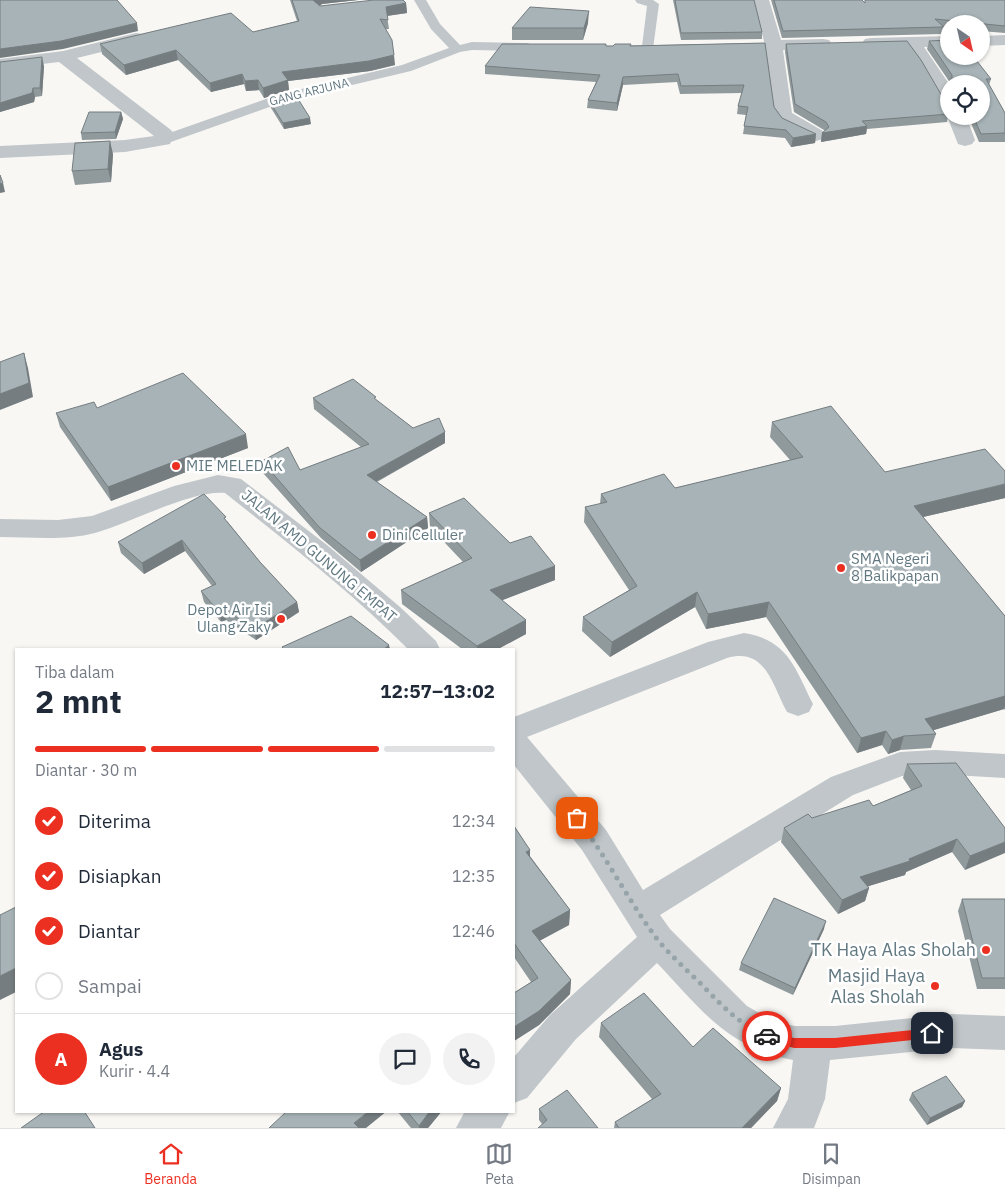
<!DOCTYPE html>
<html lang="id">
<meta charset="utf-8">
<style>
body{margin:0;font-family:"IBM Plex Sans",sans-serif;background:#f2f2f3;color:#1f2937;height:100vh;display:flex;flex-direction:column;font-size:19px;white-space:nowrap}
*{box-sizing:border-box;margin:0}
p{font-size:16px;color:#747a83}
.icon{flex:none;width:28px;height:28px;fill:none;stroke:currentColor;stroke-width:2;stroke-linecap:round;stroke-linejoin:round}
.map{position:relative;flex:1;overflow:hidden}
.details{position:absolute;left:15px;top:648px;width:500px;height:465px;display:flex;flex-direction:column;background:#fff;border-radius:0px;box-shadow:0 1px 4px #0004}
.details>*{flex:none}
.needle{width:32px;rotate:146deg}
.fabs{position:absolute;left:940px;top:15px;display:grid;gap:10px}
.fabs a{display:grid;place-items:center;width:50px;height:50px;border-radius:50%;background:#fff;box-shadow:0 1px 4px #0004;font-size:25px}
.pin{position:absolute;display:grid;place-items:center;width:42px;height:42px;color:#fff;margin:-21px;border-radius:10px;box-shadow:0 2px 8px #0006}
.courier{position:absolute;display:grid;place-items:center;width:50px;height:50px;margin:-25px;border:4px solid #eb2f21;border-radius:50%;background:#fff;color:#222;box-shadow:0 1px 6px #0007}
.summary em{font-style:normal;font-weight:700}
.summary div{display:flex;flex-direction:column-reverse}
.summary{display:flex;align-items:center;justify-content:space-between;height:85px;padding:0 20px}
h1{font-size:32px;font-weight:700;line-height:38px}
.bar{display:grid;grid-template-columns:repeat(4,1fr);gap:8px 5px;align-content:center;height:60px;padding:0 20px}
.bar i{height:6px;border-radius:4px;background:#e0e1e3}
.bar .active{background:#eb2f21}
.bar p{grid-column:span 4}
.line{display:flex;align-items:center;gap:12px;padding:0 20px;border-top:1px solid #e0e1e3}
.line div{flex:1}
.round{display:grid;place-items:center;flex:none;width:52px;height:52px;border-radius:26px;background:#f2f2f3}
ol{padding:0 20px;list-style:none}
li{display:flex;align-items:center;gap:15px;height:55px}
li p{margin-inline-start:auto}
li .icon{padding:5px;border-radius:50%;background:#eb2f21;color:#fff;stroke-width:4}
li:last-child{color:#747a83}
li i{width:28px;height:28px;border:2px solid #e0e1e3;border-radius:50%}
.tab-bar{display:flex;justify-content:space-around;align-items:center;height:70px;border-top:1px solid #e0e1e3;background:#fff;font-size:14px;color:#747a83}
.tab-bar a{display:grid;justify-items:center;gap:2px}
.tab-bar .active{color:#eb2f21}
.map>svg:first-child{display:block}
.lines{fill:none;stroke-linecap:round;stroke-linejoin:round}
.service{fill:#c0c6c9;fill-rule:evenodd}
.minor{fill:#c0c6c9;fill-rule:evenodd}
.wall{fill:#909a9d}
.shaded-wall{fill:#757d80}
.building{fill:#a7b3b7;stroke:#757d80}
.route{fill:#eb2f21}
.done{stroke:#96a4a9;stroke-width:5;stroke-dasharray:0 9}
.poi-dot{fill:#eb2f21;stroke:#fff;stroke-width:2}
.labels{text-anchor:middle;stroke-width:5;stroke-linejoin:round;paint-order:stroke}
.far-street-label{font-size:12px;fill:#617881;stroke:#fff}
.poi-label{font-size:15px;fill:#617881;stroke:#fff;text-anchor:start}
.street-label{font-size:15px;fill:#617881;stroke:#fff}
.near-poi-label{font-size:18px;fill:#617881;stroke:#fff;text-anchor:end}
</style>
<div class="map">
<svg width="1005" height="1128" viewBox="0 0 1005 1128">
<rect width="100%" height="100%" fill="#f8f7f4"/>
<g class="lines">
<g class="service">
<path d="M414,0H426L440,24L460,45L472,42L528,43L534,47L528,51L472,50L460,52L411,71L289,100L168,143H158L156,140L158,137L280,94L402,65L449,48L431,29Z"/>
<path d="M635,0H653L659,4L653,49L648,50L642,46L647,6L637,3Z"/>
</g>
<g class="minor">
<path d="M753,0H769L781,40L823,39L829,40L832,44L829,48L823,49L783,50L792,113L823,131L826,135L823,139L816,141L809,139L782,124L774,114L765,45Z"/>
<path d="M136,33L142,34L145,38L142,42L77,58L171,130L174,134L170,144L125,152L0,158V146L125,140L154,136L59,62L0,69V59L63,51Z"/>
<path d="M1005,35V45L981,46V36Z"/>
<path d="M949,36V46L924,47L949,84V105L942,103L921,67L906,47H865L862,43L865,39L871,38Z"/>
<path d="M949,113V116H966L975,140L972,144L965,146L958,144L947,116Z"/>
<path d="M218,475L241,479L327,545L400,607L436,641L440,649H408C351,592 288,543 225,493C191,490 131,523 95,533C65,541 31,537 0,537V519L58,520L92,516L174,486Z"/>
<path d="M744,633C788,640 795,668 813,704L809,712L798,716L787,712C772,685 766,647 727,658L527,737L606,830L643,890L831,777L900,752L935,750L1005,754V778L935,774L902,776L853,795L660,915L670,929L747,1006L775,1022L795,1026H835L951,1014L1005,1016V1050L951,1048L830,1060L825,1099L814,1128H773L788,1099L793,1060C726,1047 701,1009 657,963L576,1039L527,1098L514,1103V1057L550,1015L637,937L582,850L514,765V717L708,642Z"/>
<path d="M465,1111H510L501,1128H456Z"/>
</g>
</g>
<g class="wall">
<path d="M290,0H358L322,4L320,6L406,3L407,13L387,16L389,29H386L395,65L370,71L288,81L289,90L264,98L259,90L246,91L244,84L211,92L178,60L126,75L102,54L100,44L253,32L297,21Z"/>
<path d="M673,0H754L762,32V39L681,40Z"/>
<path d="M771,0H862L865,3L1005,0V33L981,31V24H949V27H943L942,34L782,38Z"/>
<path d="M588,23L583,40H512V28Z"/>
<path d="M929,41L991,79L989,85L1005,113V142H979L968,116H981V84H951L927,49Z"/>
<path d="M765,43L774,107L782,118L816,134L815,143L791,147L785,138L743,134L746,115L737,114L738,106L742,93L680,94L677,82L623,85L617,111L587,108L588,100L596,82L485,74V66L606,46Z"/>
<path d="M786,44L949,111L947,122L867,129L866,134L821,142L822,133L825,131L824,130L794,112L785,52Z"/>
<path d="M0,62L44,66L42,96L35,97L34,102L0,112Z"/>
<path d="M270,102L311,124L284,129L271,108Z"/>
<path d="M121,112L123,119L116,139L82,140L81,133Z"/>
<path d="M113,154L111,182L75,185L72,171Z"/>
<path d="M313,398L376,400L413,428L445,432V443L377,482L427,517L428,528L361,572L321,538L263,473L262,461L300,470L361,447L314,409Z"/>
<path d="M97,408L248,448L111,501L60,427L56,413Z"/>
<path d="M772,422L885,472L1005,498L923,517L1005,616V710L1004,709L933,730L936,734L931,748L900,750L888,754L882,745L857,753L766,617L706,629L695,607L610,657L582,631L583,617L629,590L584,522L585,507L600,504L601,494L675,488L790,460L770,437Z"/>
<path d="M429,513L510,543L555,566V580L502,600L526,620V634L498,649H462L402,604L401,590L463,562L430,527Z"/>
<path d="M227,521L260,562L297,602L299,612L256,640L226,620L221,622L204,602L201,591L212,586L185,551L144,574L121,553L118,542Z"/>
<path d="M907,764L1005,828L965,870L952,852L906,872L905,875L868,886L869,888L865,901L838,914L781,842L784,828L812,818L873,806L911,790L903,778Z"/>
<path d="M514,826L530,850V856L570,910L569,925L540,940L571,980L570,994L539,1025L514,1041V993L531,982L514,957Z"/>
<path d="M962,899H1005V989H977L958,911Z"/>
<path d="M824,929L793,995L739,970L741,963Z"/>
<path d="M601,1023L693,1047L781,1088L777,1101L751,1128H614L615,1122L652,1099L599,1037Z"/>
<path d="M912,1093L965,1101L962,1107L927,1125L909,1100Z"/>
<path d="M539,1109L598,1128L542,1124L539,1120Z"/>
<path d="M397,1111H442L428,1128H411Z"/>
</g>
<g class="shaded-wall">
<path d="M313,0H358L322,4L314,9Z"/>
<path d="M406,3L407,13L386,16V7Z"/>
<path d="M589,11L588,23L583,40L584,28Z"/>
<path d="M137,23L138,31L63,49L0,58V49Z"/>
<path d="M176,50L178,60L126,75L124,65Z"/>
<path d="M394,55L395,65L370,71L288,81L289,90L264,98L263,88L282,72Z"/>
<path d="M42,57L44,66L42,96L40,88Z"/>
<path d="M242,74L244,84L211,92L210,83Z"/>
<path d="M623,77V85L617,111V103Z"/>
<path d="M258,80L259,90L246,91L245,81Z"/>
<path d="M33,88L35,97L34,102L0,112V103Z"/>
<path d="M121,112L123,119L116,139L115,132Z"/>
<path d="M310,118L311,124L284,129L283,123Z"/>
<path d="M867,126L866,134L821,142L822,133Z"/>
<path d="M816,134L815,143L791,147L793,138Z"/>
<path d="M110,141L113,154L111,182L108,169Z"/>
<path d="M3,183L5,192L0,193V184Z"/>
<path d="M24,353L28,368L33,397L0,410V394Z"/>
<path d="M445,432V443L368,486L367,475Z"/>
<path d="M246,434L248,448L111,501L108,487Z"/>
<path d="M1005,484V498L910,520L914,506Z"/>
<path d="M427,517L428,528L361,572L360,560Z"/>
<path d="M182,540L185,551L144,574L142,563Z"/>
<path d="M555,566V580L490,605V590Z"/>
<path d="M697,592L695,607L610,657L612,642Z"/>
<path d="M297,602L299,612L256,640L254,629Z"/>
<path d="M769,602L766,617L706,629L708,614Z"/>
<path d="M224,609L226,620L221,622L219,612Z"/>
<path d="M526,620V634L498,649H477V646Z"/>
<path d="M389,645L390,649H384Z"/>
<path d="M1005,696V706L1004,709L921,734L925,719Z"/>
<path d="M886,731L882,745L857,753L861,738Z"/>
<path d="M904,736L900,750L888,754L892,740Z"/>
<path d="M957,839L952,852L906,872L905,875L856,890L860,877L909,859Z"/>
<path d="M1005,842V853L965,870L970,856Z"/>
<path d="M530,850V864L526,852Z"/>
<path d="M869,888L865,901L838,914L842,900Z"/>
<path d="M570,910L569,925L532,945V931Z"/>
<path d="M826,921L824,929L793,995L795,988Z"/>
<path d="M16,968V992L0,1000V976Z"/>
<path d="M571,980L570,994L539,1025L514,1041V1027Z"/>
<path d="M781,1088L777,1101L751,1128H742Z"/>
<path d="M965,1101L962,1107L927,1125L930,1118Z"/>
<path d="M369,1111H387L366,1128H355L354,1123Z"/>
<path d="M430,1111H442L428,1128H419V1126Z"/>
</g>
<g class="building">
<path d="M0,0H117L137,23L61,41L0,49Z"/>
<path d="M292,0H313L320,6L374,0H403L406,3L386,7L388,20L380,19L392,40L394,55L369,61L282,72L288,80L263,88L258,80L245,81L242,74L210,83L176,50L124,65L100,44L231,13L253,32L299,21Z"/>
<path d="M675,0H754L762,32L681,33Z"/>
<path d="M774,0H862L865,3V0H1005V26L935,19L944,27L783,31Z"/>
<path d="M530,7L589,11L584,28H512Z"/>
<path d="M949,40V56H973L991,79H986L1005,113V133L981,134L973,116H981V84H952V75L929,41Z"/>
<path d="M907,41L921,60L942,96L949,98V105L947,107L949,114L862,121L867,126L822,133L829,127L826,122L795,104L786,44Z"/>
<path d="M765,43L774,107L782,118L816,134L793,138L786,130L744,126L748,107L738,106L744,85L681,86L678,74L623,77L617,103L588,100L600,75L485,66L502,44H606V46H613L615,44H631L630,46Z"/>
<path d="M42,57L40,88H33L32,93L0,103V62Z"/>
<path d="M295,94L310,118L283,123L270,102Z"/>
<path d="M89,112H121L115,132L81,133Z"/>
<path d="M110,141L108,169L72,171L75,143Z"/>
<path d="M0,175L3,183L0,184Z"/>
<path d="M24,353L29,383L0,394V362Z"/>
<path d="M183,373L246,434L108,487L56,413L94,402L97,408Z"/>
<path d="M353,379L376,397L374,398L413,428L439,418L445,432L367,475L427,517L360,560L319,527L262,461L288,447L300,470L369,444L313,398Z"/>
<path d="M831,406L885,472L985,449L1005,471V484L914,506L1005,616V696L925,719L936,734L904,736L892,740L886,731L861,738L769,602L708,614L697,592L612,642L583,617L637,586L585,507L607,502L601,494L664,474L675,488L803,457L772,422Z"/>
<path d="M204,494L226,517L224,518L260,562L297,602L254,629L224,609L219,612L201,591L216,584L182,540L142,563L118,542Z"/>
<path d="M464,498L510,543L531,536L555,566L490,590L526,620L477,646L401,590L472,558L429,513Z"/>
<path d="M351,616L389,645L384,649H284L282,647Z"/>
<path d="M956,763L1005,828V842L970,856L957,839L909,859L910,861L860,877L869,888L842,900L784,828L808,814L812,818L869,800L873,806L922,786L907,764Z"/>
<path d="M514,826L530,850L526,852L570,910L532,931L571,980L539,1011L514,1027V993L538,978L514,943Z"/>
<path d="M774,898L826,921L795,988L741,963Z"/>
<path d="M962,899H1005V978H982Z"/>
<path d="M16,907V968L0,976V915Z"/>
<path d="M644,993L693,1047L713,1028L781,1088L742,1128H619L615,1122L661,1094L601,1023Z"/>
<path d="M946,1076L965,1101L930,1118L912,1093Z"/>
<path d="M567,1090L598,1128H538L547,1120L539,1109Z"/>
<path d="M45,1111H84L95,1128H21Z"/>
<path d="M287,1111L317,1112L369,1111L354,1123L359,1128H269Z"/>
<path d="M407,1111H430L419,1126Z"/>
</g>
<path class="route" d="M932,1028L936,1030L937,1033L936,1037L932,1038L835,1048H794L767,1041L763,1040L762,1036L763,1033L767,1031L794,1038H835Z"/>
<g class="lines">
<path class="done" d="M577,818C606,856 628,900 657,939C671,956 689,972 705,988C724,1008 741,1025 767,1036"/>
</g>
<g class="poi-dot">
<circle cx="176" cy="466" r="5"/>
<circle cx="372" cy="535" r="5"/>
<circle cx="841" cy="568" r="5"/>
<circle cx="281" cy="619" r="5"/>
<circle cx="986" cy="950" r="5"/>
<circle cx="935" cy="986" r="5"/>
</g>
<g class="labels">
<g class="far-street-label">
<text transform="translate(309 92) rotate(-14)" y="4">GANG ARJUNA</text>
</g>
<g class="poi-label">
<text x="186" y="471">MIE MELEDAK</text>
<text x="382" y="540">Dini Celluler</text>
<text x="851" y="564">SMA Negeri<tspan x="851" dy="17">8 Balikpapan</tspan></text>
<text x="271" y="615" text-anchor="end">Depot Air Isi<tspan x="271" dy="17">Ulang Zaky</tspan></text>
</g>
<g class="street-label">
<text transform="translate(319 556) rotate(40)" y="5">JALAN AMD GUNUNG EMPAT</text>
</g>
<g class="near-poi-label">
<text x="976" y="956">TK Haya Alas Sholah</text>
<text x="925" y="982">Masjid Haya<tspan x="925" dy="21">Alas Sholah</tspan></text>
</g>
</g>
</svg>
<div class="fabs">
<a><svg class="needle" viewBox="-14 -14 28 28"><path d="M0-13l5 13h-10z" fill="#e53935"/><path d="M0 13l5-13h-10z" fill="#747a83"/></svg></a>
<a><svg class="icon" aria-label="locate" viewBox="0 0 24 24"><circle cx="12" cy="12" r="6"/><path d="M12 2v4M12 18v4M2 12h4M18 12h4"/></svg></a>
</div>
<div class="pin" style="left:577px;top:818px;background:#ea580c"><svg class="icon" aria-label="bag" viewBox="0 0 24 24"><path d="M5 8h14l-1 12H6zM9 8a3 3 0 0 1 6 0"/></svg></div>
<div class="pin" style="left:932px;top:1033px;background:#1f2937"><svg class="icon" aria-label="home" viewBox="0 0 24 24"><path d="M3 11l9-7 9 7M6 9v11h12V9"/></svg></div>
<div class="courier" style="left:767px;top:1036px"><svg class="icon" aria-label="car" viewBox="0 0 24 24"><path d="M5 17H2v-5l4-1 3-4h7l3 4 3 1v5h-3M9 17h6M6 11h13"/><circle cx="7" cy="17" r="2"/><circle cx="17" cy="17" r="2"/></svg></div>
<section class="details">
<div class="summary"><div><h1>2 mnt</h1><p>Tiba dalam</p></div><em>12:57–13:02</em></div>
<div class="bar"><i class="active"></i><i class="active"></i><i class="active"></i><i></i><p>Diantar · 30 m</p></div>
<ol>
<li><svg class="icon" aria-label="check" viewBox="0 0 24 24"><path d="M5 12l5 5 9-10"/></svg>Diterima<p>12:34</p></li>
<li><svg class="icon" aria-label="check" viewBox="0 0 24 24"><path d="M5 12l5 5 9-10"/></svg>Disiapkan<p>12:35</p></li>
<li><svg class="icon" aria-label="check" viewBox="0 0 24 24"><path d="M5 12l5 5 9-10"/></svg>Diantar<p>12:46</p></li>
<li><i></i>Sampai</li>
</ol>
<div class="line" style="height:90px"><b class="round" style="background:#eb2f21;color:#fff">A</b><div><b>Agus</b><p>Kurir · 4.4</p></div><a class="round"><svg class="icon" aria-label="chat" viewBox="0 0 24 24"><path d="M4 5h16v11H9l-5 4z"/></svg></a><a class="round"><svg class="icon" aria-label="phone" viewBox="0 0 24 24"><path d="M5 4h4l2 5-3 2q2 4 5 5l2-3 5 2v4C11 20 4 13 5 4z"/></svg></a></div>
</section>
</div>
<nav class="tab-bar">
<a class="active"><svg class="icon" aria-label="home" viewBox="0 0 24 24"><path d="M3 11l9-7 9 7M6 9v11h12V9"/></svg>Beranda</a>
<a><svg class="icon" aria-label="map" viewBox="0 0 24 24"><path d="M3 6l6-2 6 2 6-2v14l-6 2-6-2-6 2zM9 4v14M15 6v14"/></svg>Peta</a>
<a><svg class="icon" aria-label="saved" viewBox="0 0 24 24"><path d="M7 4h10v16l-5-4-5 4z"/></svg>Disimpan</a>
</nav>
